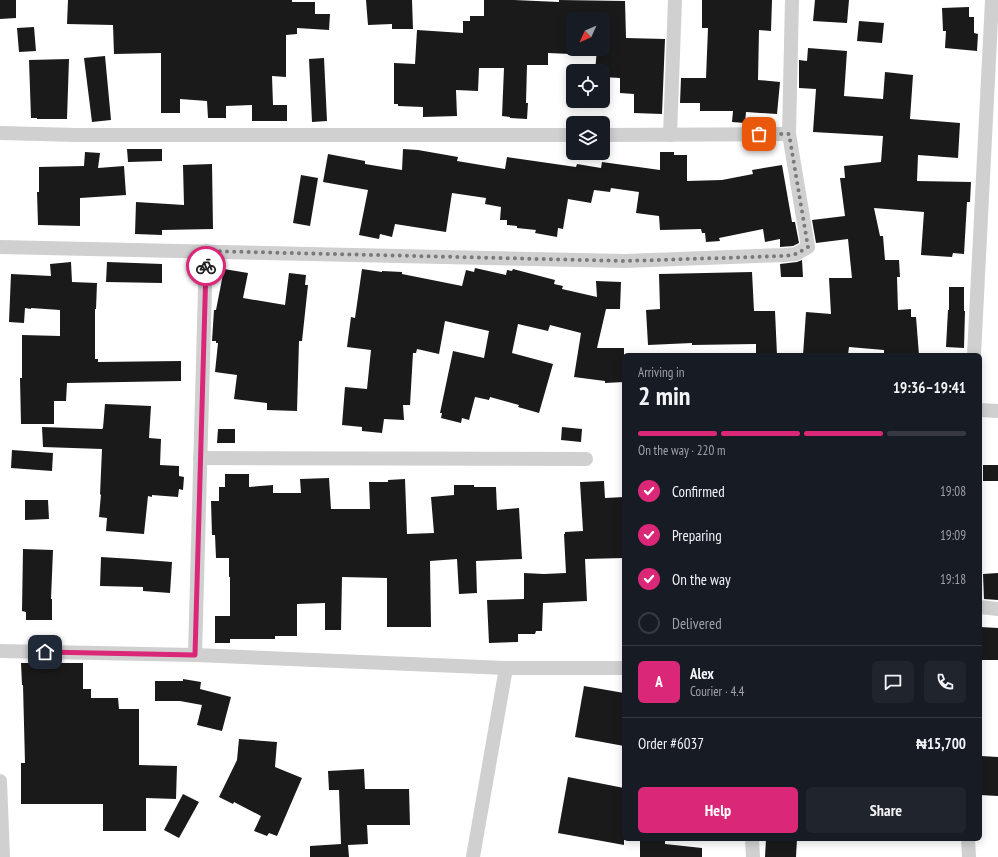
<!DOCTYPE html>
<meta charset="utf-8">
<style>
body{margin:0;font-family:"PT Sans Narrow",sans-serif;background:#20242c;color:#f1f3f6;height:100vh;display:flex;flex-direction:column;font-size:15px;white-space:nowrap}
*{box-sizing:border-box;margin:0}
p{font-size:13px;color:#9ea1a6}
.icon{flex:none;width:22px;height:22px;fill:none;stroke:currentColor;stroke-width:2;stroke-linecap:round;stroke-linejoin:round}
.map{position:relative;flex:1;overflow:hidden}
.sheet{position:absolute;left:622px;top:353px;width:360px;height:488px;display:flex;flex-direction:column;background:#171b24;border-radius:6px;box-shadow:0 2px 10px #0003}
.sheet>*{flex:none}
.needle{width:26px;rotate:225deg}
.buttons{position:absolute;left:566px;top:12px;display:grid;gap:8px}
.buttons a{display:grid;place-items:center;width:44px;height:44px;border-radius:6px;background:#171b24;box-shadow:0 2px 10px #0003;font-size:20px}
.pin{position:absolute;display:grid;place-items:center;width:34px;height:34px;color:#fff;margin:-17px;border-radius:8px;box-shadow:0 2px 6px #0006}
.courier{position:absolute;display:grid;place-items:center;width:40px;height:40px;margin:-20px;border:3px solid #db2777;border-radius:50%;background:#fff;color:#222;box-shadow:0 1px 5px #0007}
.head em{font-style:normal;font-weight:700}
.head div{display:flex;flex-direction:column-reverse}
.head{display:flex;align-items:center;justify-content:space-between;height:68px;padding:0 16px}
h1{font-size:26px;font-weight:700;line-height:30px}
.bar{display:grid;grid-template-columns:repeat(4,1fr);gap:6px 4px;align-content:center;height:48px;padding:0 16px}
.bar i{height:5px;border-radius:3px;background:#363941}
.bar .selected{background:#db2777}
.bar p{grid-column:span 4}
.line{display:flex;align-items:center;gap:10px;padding:0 16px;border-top:1px solid #363941}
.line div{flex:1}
.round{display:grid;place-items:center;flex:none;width:42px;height:42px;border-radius:6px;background:#20242c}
ol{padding:0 16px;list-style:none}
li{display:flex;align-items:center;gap:12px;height:44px}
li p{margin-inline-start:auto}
li .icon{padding:4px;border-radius:50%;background:#db2777;color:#fff;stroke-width:4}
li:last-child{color:#9ea1a6}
li i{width:22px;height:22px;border:2px solid #363941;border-radius:50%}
.primary-button{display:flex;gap:8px;margin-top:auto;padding:8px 16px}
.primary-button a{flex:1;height:46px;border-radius:6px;background:#db2777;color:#fff;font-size:16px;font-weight:700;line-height:46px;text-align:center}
.primary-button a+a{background:#20242c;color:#f1f3f6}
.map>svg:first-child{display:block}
.building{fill:#1a1a1a}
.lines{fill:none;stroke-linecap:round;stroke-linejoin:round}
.minor{stroke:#d0d0d0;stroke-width:14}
.done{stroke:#7a7a7a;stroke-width:4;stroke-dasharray:0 7.2}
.route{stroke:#db2777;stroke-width:5}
</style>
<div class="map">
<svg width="998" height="857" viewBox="0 0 998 857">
<rect width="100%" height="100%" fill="#fff"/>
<g class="building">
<path d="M0,0H16V18L0,19Z"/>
<path d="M68,0H292V2H315V14H330L329,30L297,28V34L286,35V77L272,76L273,105H287V121H252V105L226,106V118H208L207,101L180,99V113H161V53L114,54L113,25L67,24Z"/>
<path d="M366,0H412L413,29H392V24L368,25Z"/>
<path d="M484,0H514L559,2V0L625,1L626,38L665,39L662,114L634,113V94L620,93V78L603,77V71H595L597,49H603V19H573V32H571L570,54L548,53V65H527L526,103H528L527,119L510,118V117L502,116L504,68H479L478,91L456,90L457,116L423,117V107L398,106V104H394V63L415,64L417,30L463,33V21H470V16H484Z"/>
<path d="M702,0H772L771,31L759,30L758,80L780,82L777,114L746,112L745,123L732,122L733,111H700V103H680L681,78H706L708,28H702Z"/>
<path d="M815,0H849L847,23L813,21Z"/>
<path d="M969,7V17H974V33L978,34L977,51L945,48L946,31H943L942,8Z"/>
<path d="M859,21L884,23L882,43L857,41Z"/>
<path d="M34,27L36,51L19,52L17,28Z"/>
<path d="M808,48L847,51L844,96L883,99L885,72L913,75L910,119L960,123L958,158L918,155L917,181L971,182L970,202H967L964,254L953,253L952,257L921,255L924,212L874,208L880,236H883L885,260H899L900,277H897L898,310L911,309V317H916L919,355H884V350L849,347L848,355H803L806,312L831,314L829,278H852L848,239L816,243L812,220L845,216L840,178H845L844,166L881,162L883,136L813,132L816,89L799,88V60L807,61Z"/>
<path d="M105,56L111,120L92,122L84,58Z"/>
<path d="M324,58L327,121L312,122L309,59Z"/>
<path d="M69,59L67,119H37V118H31L29,60Z"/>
<path d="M127,149H162V161L128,162Z"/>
<path d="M403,149L418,150L458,157L457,161L505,169L507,157L576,167L577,164L601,168L602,162L660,170V152H674V155H687V181L722,180L753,174L752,170L782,165L792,222H795L799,243L793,246L780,247V239L765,242L763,229L719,238L720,241L706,242L705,233H702L701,229L660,230L659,216L636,213L639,192L611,188L610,192L594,190L591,203L568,199L563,229L558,228L557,237L535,233L536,230L517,228V226L507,225V220H500L501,207L485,204L486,198L452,193L446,232L395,224L392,237L380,234L379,239L359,235L368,190L323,182L328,154L365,161V164L402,170Z"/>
<path d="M85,152L100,153L98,168L124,166L126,195L80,198V226L38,225L37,192H39V167L84,166Z"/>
<path d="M212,164L213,229L162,230V235L135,234L136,202L184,205L183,165Z"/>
<path d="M301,175L318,178L310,226L293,223Z"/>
<path d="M802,260L803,277H781L780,264L797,262Z"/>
<path d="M71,262L72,282L97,283L96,309H95V359H98V362L181,361V381L67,383L66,401H54V424H21L20,378H22V335L60,336V310L31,308V309L25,308L24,323L9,322L11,274L51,276L50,264Z"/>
<path d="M107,262L162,264V283L106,282Z"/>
<path d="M475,268L506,275L507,270L512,271L513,269L555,280L554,284L563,286L562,289L597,297L596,281L621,282L620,309H606L597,348H624V382L605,383V381L574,377L581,333L550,325L548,331L518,324L512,353L553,364L539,413L518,407L519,405L490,397L489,400L475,397L469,420L462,418L461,423L441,418L442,413H440L453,351L484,358L489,331L445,321L439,354L417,349L416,353H413L410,405H403L404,420L384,419L382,433L362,431V427L342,425L345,387L367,389L371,350L347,347L351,317L355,318L362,269L382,272V271L402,272V274L462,286L466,270L474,272Z"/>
<path d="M224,269L248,273L243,298L285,305L289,273L306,275L305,285H308L302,341H299L297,411L267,410V403L234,399L237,375L215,372L218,343H216V341H212L214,310H216Z"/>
<path d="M752,272L754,311H775L777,355H756V344L692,345V343L648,345L646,310L660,309L659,274Z"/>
<path d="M949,287H964V311H965L964,348L946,347L948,310H949Z"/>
<path d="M105,404L151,406L149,438L161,439L160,465L179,466V476L184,477L183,490L179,489L178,497L152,495V497L148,496L144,534L106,531L107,518L99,517L101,494L100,495L102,449L43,447L42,427L102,429L103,428Z"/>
<path d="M562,427L582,429L581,442L561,440Z"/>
<path d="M218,429H235V443H217Z"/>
<path d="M12,450L53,453L52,471L11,468Z"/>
<rect x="983" y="465" width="15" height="16"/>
<path d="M225,474H249V487L273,485V493H301L300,479L329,478L331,509H370L369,482H388V480L405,479L407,534L434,533L431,497L454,495V485H474V487H496L497,510L519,508L522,559L476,561L477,593L459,594L457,559L430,561L431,627H387V578L342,577L341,630H325V603L297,604V636H275V639H230V643H215V616H230V577H229V558H216L215,535H212L211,501H219V487H225Z"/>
<path d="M604,481L605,498L624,497V558L585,559L587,601L543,603L542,631H536L535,634H518V642L489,643L487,600L524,599V573L544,574L566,573L564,534H565V532L583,531L580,482Z"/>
<path d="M25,500H48L49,519L25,520Z"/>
<path d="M23,549L53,550L51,599H52V620H26V612L22,611Z"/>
<path d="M101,557L133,559L172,562L170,593L143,591V587L100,586Z"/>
<path d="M998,573V600L984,599L983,574Z"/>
<path d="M980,627L998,628V660H980Z"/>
<path d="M21,663H83V689H91V698H118L119,709H139V765L177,766L176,799L146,798V831H103V804H21V763H25L23,685H22Z"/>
<path d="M183,679L201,682L200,689L231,697L222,731L197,725L202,705L180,701H155V681H183Z"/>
<path d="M584,686L624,693V746L575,737Z"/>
<path d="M239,739L277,742L275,767L302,778L277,836L269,833L267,836L254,831L261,816L234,802L233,804L219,797L237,760Z"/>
<path d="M981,756L998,757V796L980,795Z"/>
<path d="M364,769L365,789H409L410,825H367L368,844L348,845L349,857H310V846L341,844L339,790H329L328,771Z"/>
<path d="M568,777L624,788V845L558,833Z"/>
<path d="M183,794L199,802L179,838L164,830Z"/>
<path d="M640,839H665V844L702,848V857H640Z"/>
<path d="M766,839H797L796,857H765Z"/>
</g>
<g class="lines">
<g class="minor">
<path d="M0,133L77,135H573"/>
<path d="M603,135L789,134"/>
<path d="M670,135L675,0"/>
<path d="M0,247L625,261L785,255L796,254L808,247L789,134L792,0"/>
<path d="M974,355L992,0"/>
<path d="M980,410L998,411"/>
<path d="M200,458L586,459"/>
<path d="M980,607L998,609"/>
<path d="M0,651L195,655L506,668L473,857"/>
<path d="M195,655L206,251"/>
<path d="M506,668H624"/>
<path d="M0,781L3,857"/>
<path d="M752,839L753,857"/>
<path d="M968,839L969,857"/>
</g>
</g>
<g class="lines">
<path class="done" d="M206,266V251L625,261L785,256L796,254L808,247L789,134H759"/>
<path class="route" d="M45,652L195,655L206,266"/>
</g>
</svg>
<div class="buttons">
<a><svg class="needle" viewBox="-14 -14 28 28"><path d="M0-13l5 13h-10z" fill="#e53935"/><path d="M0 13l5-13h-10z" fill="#9ea1a6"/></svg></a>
<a><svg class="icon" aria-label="locate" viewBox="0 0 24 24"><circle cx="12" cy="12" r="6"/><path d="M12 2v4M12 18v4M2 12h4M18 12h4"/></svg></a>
<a><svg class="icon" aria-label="layers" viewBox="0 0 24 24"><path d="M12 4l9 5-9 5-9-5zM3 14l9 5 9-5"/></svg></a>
</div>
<div class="pin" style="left:759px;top:134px;background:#ea580c"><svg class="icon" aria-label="bag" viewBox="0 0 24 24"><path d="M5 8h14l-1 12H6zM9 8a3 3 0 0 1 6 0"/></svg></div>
<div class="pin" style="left:45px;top:652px;background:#1f2937"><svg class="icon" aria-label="home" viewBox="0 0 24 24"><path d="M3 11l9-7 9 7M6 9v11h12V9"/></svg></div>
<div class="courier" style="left:206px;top:266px"><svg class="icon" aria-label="bike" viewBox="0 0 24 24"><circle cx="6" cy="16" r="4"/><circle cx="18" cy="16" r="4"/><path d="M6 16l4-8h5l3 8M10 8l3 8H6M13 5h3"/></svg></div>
<section class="sheet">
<div class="head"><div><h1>2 min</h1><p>Arriving in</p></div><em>19:36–19:41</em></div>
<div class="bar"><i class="selected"></i><i class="selected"></i><i class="selected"></i><i></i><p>On the way · 220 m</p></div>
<ol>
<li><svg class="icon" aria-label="check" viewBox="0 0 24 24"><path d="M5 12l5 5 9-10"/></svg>Confirmed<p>19:08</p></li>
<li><svg class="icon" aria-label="check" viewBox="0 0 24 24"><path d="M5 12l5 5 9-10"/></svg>Preparing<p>19:09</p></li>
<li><svg class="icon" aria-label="check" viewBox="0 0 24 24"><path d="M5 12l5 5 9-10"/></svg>On the way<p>19:18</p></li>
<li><i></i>Delivered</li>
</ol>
<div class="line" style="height:72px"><b class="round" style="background:#db2777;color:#fff">A</b><div><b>Alex</b><p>Courier · 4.4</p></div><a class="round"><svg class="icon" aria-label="chat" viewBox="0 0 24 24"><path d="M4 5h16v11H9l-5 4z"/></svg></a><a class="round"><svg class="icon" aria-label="phone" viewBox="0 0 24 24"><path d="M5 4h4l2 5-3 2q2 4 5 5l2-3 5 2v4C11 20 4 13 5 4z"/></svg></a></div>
<div class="line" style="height:52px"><div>Order #6037</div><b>₦15,700</b></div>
<div class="primary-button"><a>Help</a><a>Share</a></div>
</section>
</div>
